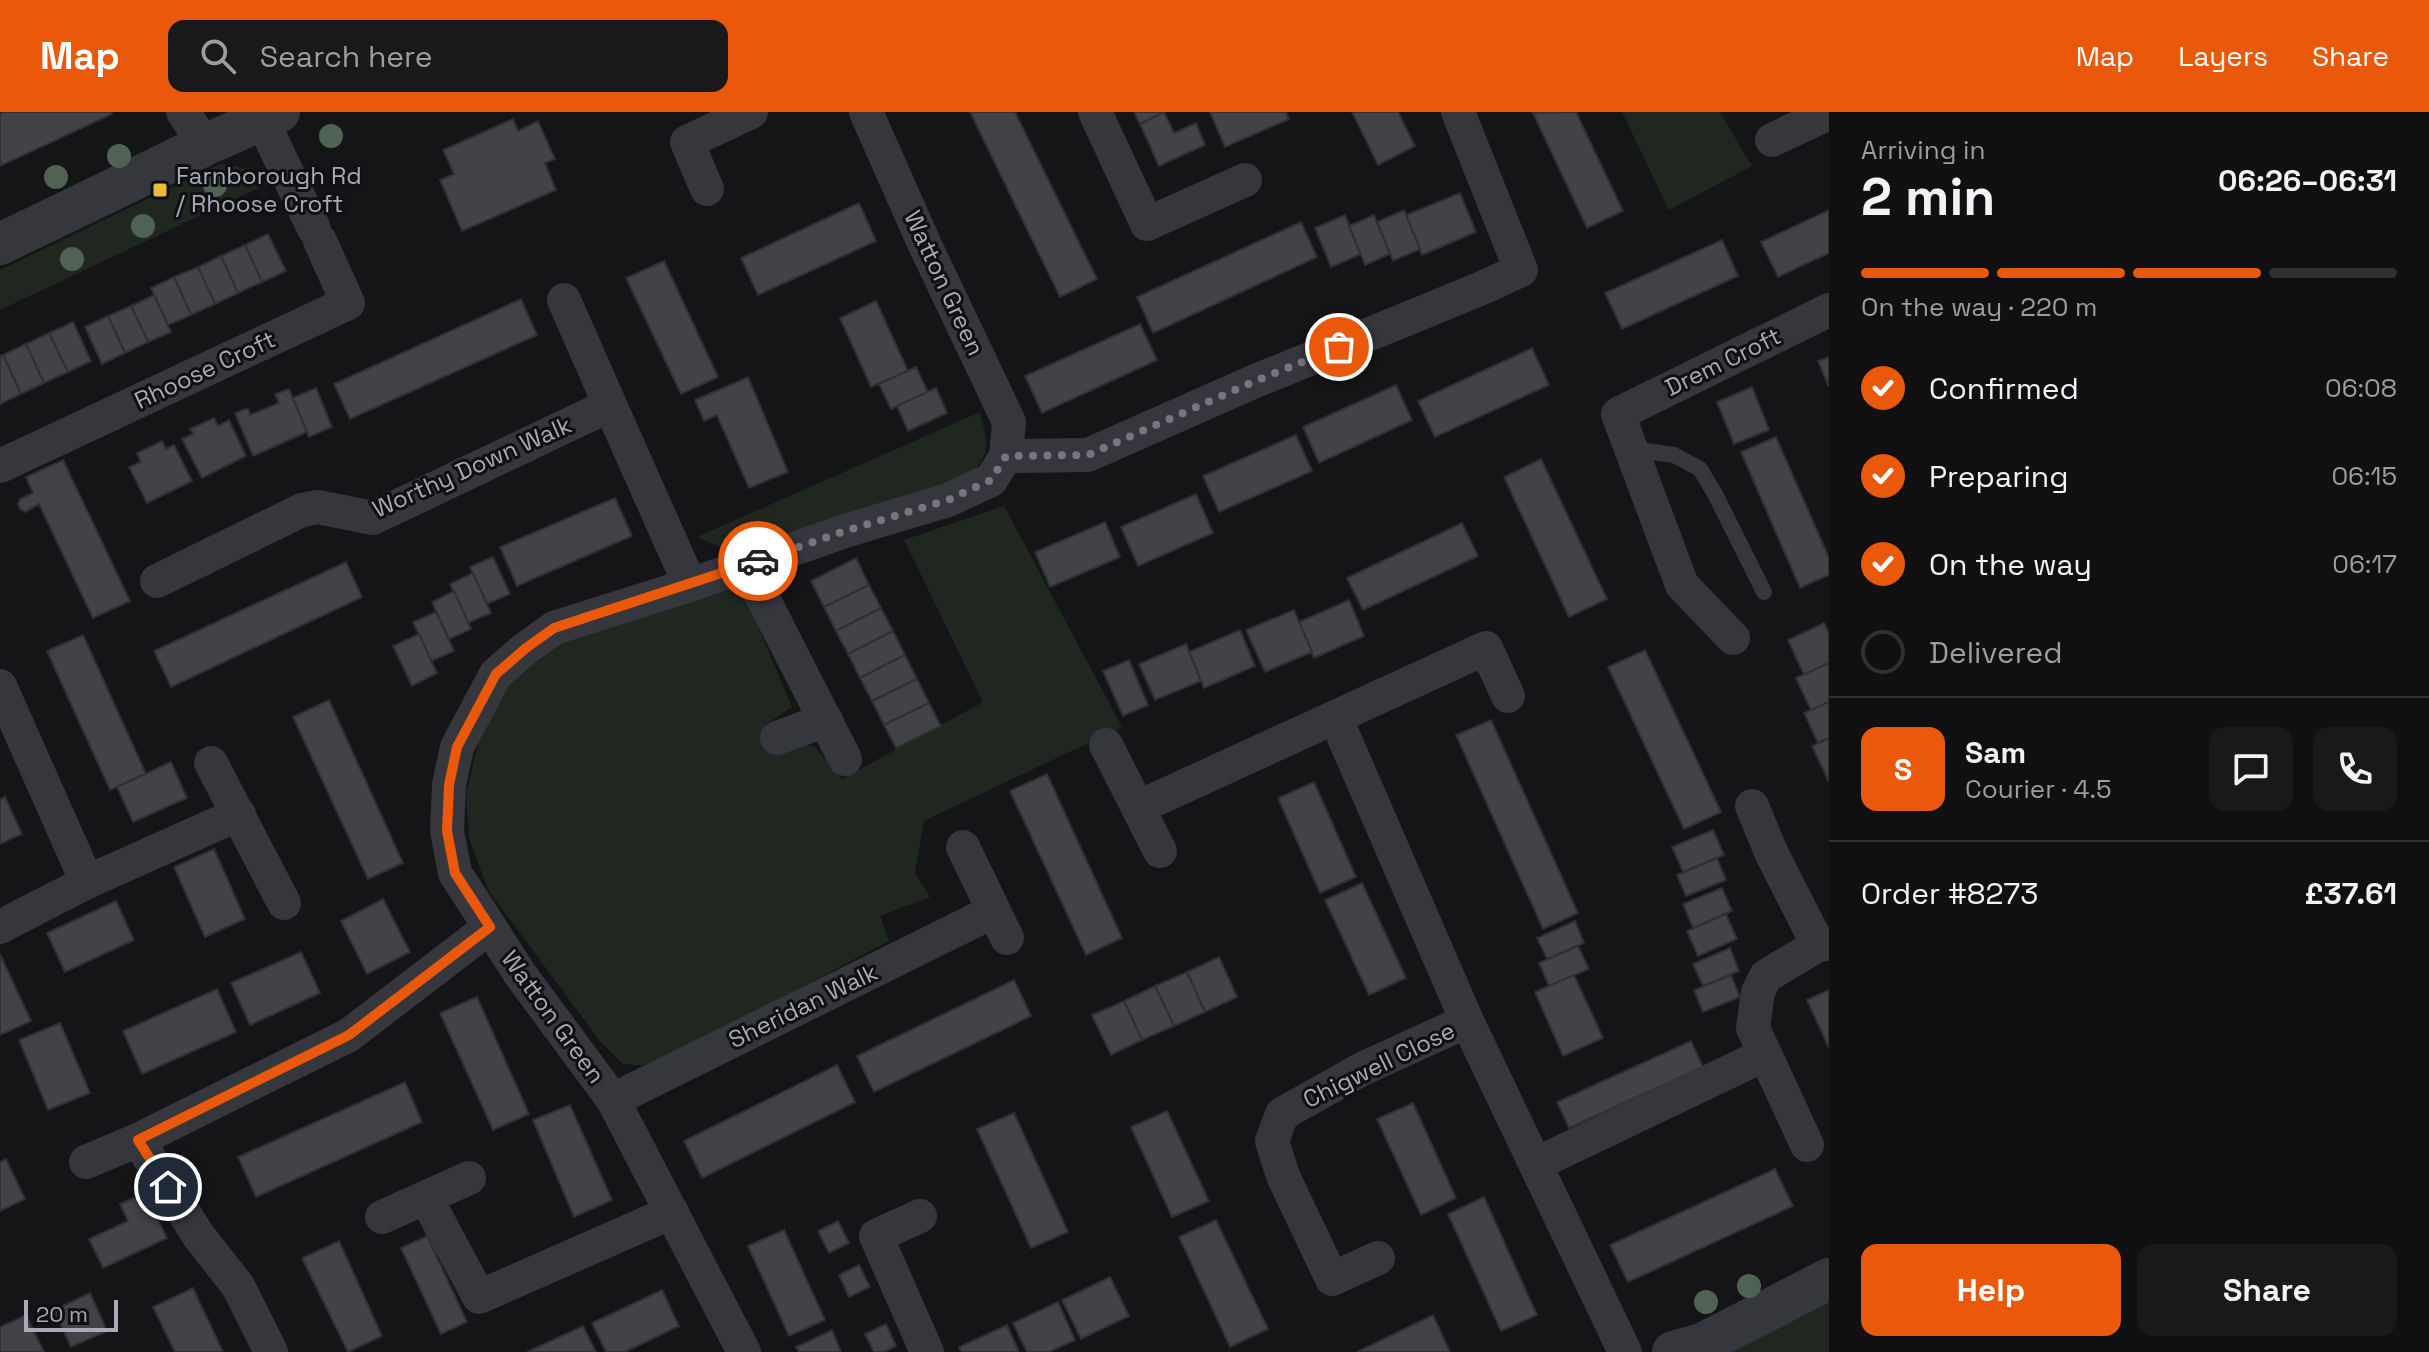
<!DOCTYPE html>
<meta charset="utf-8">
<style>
body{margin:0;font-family:"Space Grotesk",sans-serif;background:#19191a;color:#f1f3f6;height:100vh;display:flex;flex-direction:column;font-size:30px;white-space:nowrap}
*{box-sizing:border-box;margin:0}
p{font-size:26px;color:#9c9d9f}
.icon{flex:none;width:44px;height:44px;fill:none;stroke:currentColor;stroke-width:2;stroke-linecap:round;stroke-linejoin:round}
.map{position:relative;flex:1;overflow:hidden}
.side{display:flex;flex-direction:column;background:#101011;width:600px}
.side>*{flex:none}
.scale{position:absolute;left:24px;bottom:20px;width:94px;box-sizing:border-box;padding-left:8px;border:4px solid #a8abb7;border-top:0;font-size:22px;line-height:28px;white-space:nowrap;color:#a8abb7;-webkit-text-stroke:6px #101012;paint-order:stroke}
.pin{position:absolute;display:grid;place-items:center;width:68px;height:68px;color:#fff;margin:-34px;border:4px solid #fff;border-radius:50%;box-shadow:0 2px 8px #0007}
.courier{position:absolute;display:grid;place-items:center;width:80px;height:80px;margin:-40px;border:6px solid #ea580c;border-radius:50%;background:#fff;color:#222;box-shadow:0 2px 10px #0007}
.head em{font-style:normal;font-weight:600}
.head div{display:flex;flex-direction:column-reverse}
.head{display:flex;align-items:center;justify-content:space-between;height:136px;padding:0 32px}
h1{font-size:52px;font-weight:600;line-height:60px}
.bar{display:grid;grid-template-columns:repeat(4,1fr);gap:12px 8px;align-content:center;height:96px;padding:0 32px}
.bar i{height:10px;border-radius:6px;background:#303031}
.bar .selected{background:#ea580c}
.bar p{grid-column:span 4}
.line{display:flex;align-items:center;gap:20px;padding:0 32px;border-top:2px solid #303031}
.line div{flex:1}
.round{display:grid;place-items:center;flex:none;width:84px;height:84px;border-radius:16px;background:#19191a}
ol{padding:0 32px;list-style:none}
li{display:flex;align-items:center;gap:24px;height:88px}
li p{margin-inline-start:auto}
li .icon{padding:8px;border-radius:50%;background:#ea580c;color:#fff;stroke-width:4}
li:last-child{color:#9c9d9f}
li i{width:44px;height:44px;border:4px solid #303031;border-radius:50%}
.action{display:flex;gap:16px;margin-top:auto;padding:16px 32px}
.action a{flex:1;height:92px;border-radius:16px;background:#ea580c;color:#fff;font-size:32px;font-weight:600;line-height:92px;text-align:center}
.action a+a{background:#19191a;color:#f1f3f6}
header{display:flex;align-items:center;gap:48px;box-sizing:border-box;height:112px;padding:0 40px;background:#ea580c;color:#fff}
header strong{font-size:38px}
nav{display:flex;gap:44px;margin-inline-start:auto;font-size:28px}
.search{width:560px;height:72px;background:#19191a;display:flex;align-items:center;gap:20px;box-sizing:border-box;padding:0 28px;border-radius:16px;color:#9c9d9f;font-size:30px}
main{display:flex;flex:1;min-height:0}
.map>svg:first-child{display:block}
.green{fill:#202721}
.building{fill:#424247;stroke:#302f33;stroke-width:2}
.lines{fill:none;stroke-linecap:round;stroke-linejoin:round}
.service{stroke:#36373c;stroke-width:16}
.minor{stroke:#36373c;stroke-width:34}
.tertiary{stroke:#36373c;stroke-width:42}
.tree{fill:#506253}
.done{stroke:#75767f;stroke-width:8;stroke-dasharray:0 14.4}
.route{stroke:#ea580c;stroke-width:10}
.poi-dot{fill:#eaba3b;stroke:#101012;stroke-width:3}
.labels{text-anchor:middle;stroke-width:6;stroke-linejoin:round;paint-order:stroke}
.poi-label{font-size:24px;fill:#a8abb7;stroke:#101012;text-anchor:start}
.street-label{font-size:24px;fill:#a8abb7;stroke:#101012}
</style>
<header>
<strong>Map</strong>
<div class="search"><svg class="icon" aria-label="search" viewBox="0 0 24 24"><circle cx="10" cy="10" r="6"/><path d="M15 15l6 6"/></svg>Search here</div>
<nav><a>Map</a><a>Layers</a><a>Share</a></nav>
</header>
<main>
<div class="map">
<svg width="1829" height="1240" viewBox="0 0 1829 1240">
<rect width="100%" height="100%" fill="#151517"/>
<g class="green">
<path d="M1622,0H1720L1752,54L1669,98Z"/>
<path d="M220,52L252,57L271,70L0,198V158Z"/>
<path d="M980,300C989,337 991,341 965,370L731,437L722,436L697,425Z"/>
<path d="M1004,394L1122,615L924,709L915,760L930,785L880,804L889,829L652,954L623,952L600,929L488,778L469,726L466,682L478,633L489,601L514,566L559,529L725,475L747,489L792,595L765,613L771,636L813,633L842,667L983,590L904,428Z"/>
<path d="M1829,1182V1240H1713Z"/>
</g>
<g class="building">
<path d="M4,0H111L112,2L0,54V2Z"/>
<path d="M970,0H1015L1097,167L1060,185Z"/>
<path d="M1134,0H1165L1140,12Z"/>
<path d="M1164,0L1174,21L1196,11L1205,33L1159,54L1140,12Z"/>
<path d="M1210,0H1286L1289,7L1225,35Z"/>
<path d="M1352,0H1398L1415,34L1378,53Z"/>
<path d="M1576,0L1623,99L1587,116L1533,1Z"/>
<path d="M513,7L518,19L538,9L555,47L545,51L556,78L462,119L440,68L454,62L443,38Z"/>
<path d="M1460,81L1476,120L1422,143L1406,103Z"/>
<path d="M859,91L876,129L758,183L741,146Z"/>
<path d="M1404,98L1420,137L1393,149L1377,110Z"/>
<path d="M1829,98V141L1778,165L1761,130Z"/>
<path d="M1345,103L1361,142L1331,155L1315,116Z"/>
<path d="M1374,103L1390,142L1365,153L1349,114Z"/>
<path d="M1301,110L1317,145L1153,221L1137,185Z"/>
<path d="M268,122L286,159L262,170L245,133Z"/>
<path d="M1722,128L1738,164L1622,217L1605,181Z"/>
<path d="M245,133L262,170L238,181L221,144Z"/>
<path d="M221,144L238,181L215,192L198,155Z"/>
<path d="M664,149L718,265L681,282L626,166Z"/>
<path d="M198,155L215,192L191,203L174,165Z"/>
<path d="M174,165L191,203L168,213L151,176Z"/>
<path d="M154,183L171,220L148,230L131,194Z"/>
<path d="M521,187L537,223L350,307L334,272Z"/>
<path d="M876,189L908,259L871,275L840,206Z"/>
<path d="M131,194L148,230L125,241L108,204Z"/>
<path d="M108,204L125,241L102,252L85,215Z"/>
<path d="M73,210L91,249L68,260L49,221Z"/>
<path d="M1140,212L1157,248L1042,301L1025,264Z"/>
<path d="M49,221L68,260L44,271L26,232Z"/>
<path d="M26,232L44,271L21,282L3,243Z"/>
<path d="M1532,236L1549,273L1435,325L1418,289Z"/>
<path d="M3,243L21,282L0,292V244Z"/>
<path d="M1829,245V275L1818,249Z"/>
<path d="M916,255L928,280L891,297L879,272Z"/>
<path d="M748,265L788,360L749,376L717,303L704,309L695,288Z"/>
<path d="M1396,273L1412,308L1319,351L1303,315Z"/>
<path d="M1752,275L1769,318L1734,332L1717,290Z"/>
<path d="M316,276L332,315L309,325L292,286Z"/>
<path d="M936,276L947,301L908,319L897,294Z"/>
<path d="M289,277L307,320L253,344L235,301L248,296L250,303L279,291L275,282Z"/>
<path d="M214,306L218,314L229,308L246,344L202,366L182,327L193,322L190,317Z"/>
<path d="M1296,323L1312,359L1219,400L1203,364Z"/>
<path d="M1776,325L1829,446V463L1800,476L1741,340Z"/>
<path d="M162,329L166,337L174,333L192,369L147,391L129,355L141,350L137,341Z"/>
<path d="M1541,347L1607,487L1569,505L1504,365Z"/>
<path d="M63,348L130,489L93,506L39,392L25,400L20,397L18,392L20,387L33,381L26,365Z"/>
<path d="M1196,382L1213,421L1138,454L1121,415Z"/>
<path d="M615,386L632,424L517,474L500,435Z"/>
<path d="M1105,410L1120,445L1050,475L1035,440Z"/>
<path d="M1462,411L1478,444L1363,498L1347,466Z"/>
<path d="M493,445L510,482L487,492L470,455Z"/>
<path d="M856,446L869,473L824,495L811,469Z"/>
<path d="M346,450L362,485L171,575L154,539Z"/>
<path d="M473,461L491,501L468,511L450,472Z"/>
<path d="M869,473L881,496L836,519L824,495Z"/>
<path d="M454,479L471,517L449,527L432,490Z"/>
<path d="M1349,488L1364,524L1314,546L1299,510Z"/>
<path d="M881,496L893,519L848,542L836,519Z"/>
<path d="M1294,498L1312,540L1265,560L1246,518Z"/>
<path d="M436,500L454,539L431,549L413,510Z"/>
<path d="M1824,511L1829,522V551L1804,563L1788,528Z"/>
<path d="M1240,518L1255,554L1204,576L1189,540Z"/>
<path d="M893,519L905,543L860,566L848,542Z"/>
<path d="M419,522L437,561L412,574L393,534Z"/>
<path d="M83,523L146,662L110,678L47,539Z"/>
<path d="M1186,532L1201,569L1155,588L1139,552Z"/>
<path d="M1645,538L1721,700L1684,717L1608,555Z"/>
<path d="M905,543L917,567L872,589L860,566Z"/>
<path d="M1129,548L1148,593L1123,604L1103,559Z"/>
<path d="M1829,551V590L1811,598L1796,566Z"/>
<path d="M917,567L929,591L884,613L872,589Z"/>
<path d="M329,588L403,751L368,767L293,605Z"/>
<path d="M1829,590V626L1818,631L1804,601Z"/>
<path d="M929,591L941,614L896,636L884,613Z"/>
<path d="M1491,608L1578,801L1543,817L1456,623Z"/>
<path d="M1829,626V670L1812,634Z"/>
<path d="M171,650L187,686L133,710L117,675Z"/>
<path d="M1047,662L1122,826L1086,843L1010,679Z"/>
<path d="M1314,670L1356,765L1320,781L1278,686Z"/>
<path d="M5,685L22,722L0,732V688Z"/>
<path d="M1713,718L1724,743L1683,760L1672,735Z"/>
<path d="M214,737L245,807L205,825L174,755Z"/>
<path d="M1717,746L1726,768L1686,784L1677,763Z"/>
<path d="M1362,771L1406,866L1369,883L1325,788Z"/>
<path d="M1722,776L1732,799L1693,816L1683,792Z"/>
<path d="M383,787L410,840L367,862L341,809Z"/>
<path d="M116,789L134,828L65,860L47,821Z"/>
<path d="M1726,802L1737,827L1698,844L1687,819Z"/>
<path d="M1575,809L1584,831L1547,847L1537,826Z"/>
<path d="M1578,834L1589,857L1549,874L1539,851Z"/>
<path d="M1730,836L1739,859L1703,874L1693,852Z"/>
<path d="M301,840L320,881L250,913L231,871Z"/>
<path d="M0,842L31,909L0,923Z"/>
<path d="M1219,845L1237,885L1205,900L1187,860Z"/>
<path d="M1187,860L1205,900L1174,914L1155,874Z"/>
<path d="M1574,863L1603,926L1563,944L1535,880Z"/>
<path d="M1731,863L1740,885L1703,900L1694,878Z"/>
<path d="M1014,868L1031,904L874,980L857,944Z"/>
<path d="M1155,874L1174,914L1142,928L1124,889Z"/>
<path d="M217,877L236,920L142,962L123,919Z"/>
<path d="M1829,878V936L1807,888Z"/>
<path d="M477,885L529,1002L493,1018L440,901Z"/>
<path d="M1124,889L1142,928L1111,943L1092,903Z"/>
<path d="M60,911L90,981L48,998L19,928Z"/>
<path d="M1691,929L1703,955L1569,1016L1557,990Z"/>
<path d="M837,953L855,990L702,1066L684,1029Z"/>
<path d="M405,970L422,1010L256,1085L238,1045Z"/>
<path d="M1413,991L1456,1086L1421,1103L1377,1007Z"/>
<path d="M570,993L612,1088L574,1105L533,1008Z"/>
<path d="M1167,999L1209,1089L1172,1105L1131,1015Z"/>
<path d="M1014,1001L1068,1120L1031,1136L977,1017Z"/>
<path d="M6,1047L25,1087L0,1099V1050Z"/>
<path d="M1775,1057L1793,1094L1628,1170L1610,1133Z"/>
<path d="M145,1081L167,1126L103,1156L89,1127L128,1109L120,1092Z"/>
<path d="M1484,1085L1537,1203L1501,1219L1448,1102Z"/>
<path d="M1216,1108L1268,1217L1230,1235L1179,1125Z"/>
<path d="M838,1109L849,1131L829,1141L818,1119Z"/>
<path d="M784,1118L825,1208L789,1224L748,1134Z"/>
<path d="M427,1124L467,1210L441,1222L401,1136Z"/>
<path d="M339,1129L382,1224L348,1240L302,1146Z"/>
<path d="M859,1153L870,1175L849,1185L839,1163Z"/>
<path d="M1110,1165L1129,1204L1081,1227L1062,1188Z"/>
<path d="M193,1176L223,1240H175L153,1195Z"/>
<path d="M662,1178L679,1214L625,1240H606L592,1211Z"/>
<path d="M90,1181L107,1219L71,1235L54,1198Z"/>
<path d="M1058,1190L1075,1228L1049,1240H1027L1013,1211Z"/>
<path d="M26,1203L44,1240H0V1215Z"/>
<path d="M1433,1203L1450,1240H1357Z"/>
<path d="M886,1212L896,1234L884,1240H874L865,1222Z"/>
<path d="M1007,1213L1019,1240H961L959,1235Z"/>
<path d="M583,1214L596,1240H527Z"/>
<path d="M832,1218L841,1240H799L796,1235Z"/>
</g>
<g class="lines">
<path class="service" d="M1631,337L1674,343L1700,357L1715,382L1764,480"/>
<g class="minor">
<path d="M183,0L205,33"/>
<path d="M1095,0L1147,112L1245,68"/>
<path d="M262,8L314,117"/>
<path d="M1772,28L1829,1"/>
<path d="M707,77L687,30L751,0"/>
<path d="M564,188L610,293"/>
<path d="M1006,344L1088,343L1253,270L1482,176L1521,158L1458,0"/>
<path d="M0,354L348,191L320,129"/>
<path d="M746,453L845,647"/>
<path d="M157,469L302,398L318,395L373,406L610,293L690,473"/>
<path d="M1733,526L1682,473L1618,302L1829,198"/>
<path d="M0,574L87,770"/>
<path d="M1336,607L1467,909L1625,1240"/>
<path d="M777,626L826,608"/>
<path d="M1106,633L1160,739"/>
<path d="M211,651L284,791"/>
<path d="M1752,694L1771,740L1818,833L1829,832"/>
<path d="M1139,695L1486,536L1508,584"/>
<path d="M963,735L1007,826"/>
<path d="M0,815L87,770L239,702"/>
<path d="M613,988L994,799"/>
<path d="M138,1028L198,1123L238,1174L271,1240"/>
<path d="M1807,1033L1753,916L1758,880L1766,864L1818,833"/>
<path d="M86,1050L138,1028L349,923L490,815"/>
<path d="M1536,1052L1764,943"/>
<path d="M426,1086L479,1185L672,1100"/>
<path d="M920,1104L876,1124L927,1240"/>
<path d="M382,1105L469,1066"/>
<path d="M1378,1146L1332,1167L1283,1064L1272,1029L1282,1002L1362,957L1467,909"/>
<path d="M744,1240L613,988L520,862L455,761L447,719L449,673L457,635L496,562L526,536L554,516L690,473L845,419L948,388L991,368L1006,344L1009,310L924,131L866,0"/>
</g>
<g class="tertiary">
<path d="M0,132L205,33L279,0"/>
<path d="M1673,1240L1702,1232L1829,1167"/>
</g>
</g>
<g class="tree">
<circle cx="331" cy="24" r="12"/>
<circle cx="119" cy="44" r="12"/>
<circle cx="56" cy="65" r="12"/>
<circle cx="215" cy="73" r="12"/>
<circle cx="143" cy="114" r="12"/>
<circle cx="72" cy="147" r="12"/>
<circle cx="1749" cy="1174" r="12"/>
<circle cx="1706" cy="1190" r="12"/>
</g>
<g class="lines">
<path class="done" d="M758,449L845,419L948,388L991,368L1006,344L1088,343L1253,270L1339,235"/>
<path class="route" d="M168,1075L138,1028L349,923L490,815L455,761L447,719L449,673L457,635L496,562L526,536L554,516L758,449"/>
</g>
<rect class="poi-dot" x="152" y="70" width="16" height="16" rx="4"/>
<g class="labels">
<g class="poi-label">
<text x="176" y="72">Farnborough Rd<tspan x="176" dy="28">/ Rhoose Croft</tspan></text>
</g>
<g class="street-label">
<text transform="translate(944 171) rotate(65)" y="8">Watton Green</text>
<text transform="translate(1723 250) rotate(-26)" y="8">Drem Croft</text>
<text transform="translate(205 258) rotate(-25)" y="8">Rhoose Croft</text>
<text transform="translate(472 355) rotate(-24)" y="8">Worthy Down Walk</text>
<text transform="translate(803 894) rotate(-26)" y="8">Sheridan Walk</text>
<text transform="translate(553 905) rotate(54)" y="8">Watton Green</text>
<text transform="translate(1379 953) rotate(-26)" y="8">Chigwell Close</text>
</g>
</g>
</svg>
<div class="scale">20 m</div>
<div class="pin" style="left:1339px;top:235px;background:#ea580c"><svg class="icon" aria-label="bag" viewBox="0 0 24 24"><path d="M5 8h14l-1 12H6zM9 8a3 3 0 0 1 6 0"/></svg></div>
<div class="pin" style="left:168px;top:1075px;background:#1f2937"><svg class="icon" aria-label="home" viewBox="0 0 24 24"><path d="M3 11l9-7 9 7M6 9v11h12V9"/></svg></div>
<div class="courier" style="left:758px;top:449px"><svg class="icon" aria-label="car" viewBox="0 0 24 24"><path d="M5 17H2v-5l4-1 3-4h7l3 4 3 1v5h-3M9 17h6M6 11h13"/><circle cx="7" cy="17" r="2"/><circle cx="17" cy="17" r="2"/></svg></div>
</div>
<section class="side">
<div class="head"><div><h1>2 min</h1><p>Arriving in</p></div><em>06:26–06:31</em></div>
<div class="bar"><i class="selected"></i><i class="selected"></i><i class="selected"></i><i></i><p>On the way · 220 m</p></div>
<ol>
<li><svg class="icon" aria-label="check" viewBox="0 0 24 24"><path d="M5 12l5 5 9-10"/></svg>Confirmed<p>06:08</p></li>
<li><svg class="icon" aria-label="check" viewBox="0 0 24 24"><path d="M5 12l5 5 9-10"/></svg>Preparing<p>06:15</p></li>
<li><svg class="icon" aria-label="check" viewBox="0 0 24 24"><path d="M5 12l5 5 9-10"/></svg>On the way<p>06:17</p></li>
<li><i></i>Delivered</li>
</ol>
<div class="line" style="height:144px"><b class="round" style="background:#ea580c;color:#fff">S</b><div><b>Sam</b><p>Courier · 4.5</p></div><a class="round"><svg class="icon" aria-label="chat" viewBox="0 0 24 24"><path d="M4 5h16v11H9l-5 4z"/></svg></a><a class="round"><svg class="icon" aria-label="phone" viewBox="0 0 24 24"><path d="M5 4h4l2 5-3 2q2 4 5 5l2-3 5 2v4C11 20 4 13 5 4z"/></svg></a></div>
<div class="line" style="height:104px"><div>Order #8273</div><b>£37.61</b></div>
<div class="action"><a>Help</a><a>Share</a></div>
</section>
</main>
